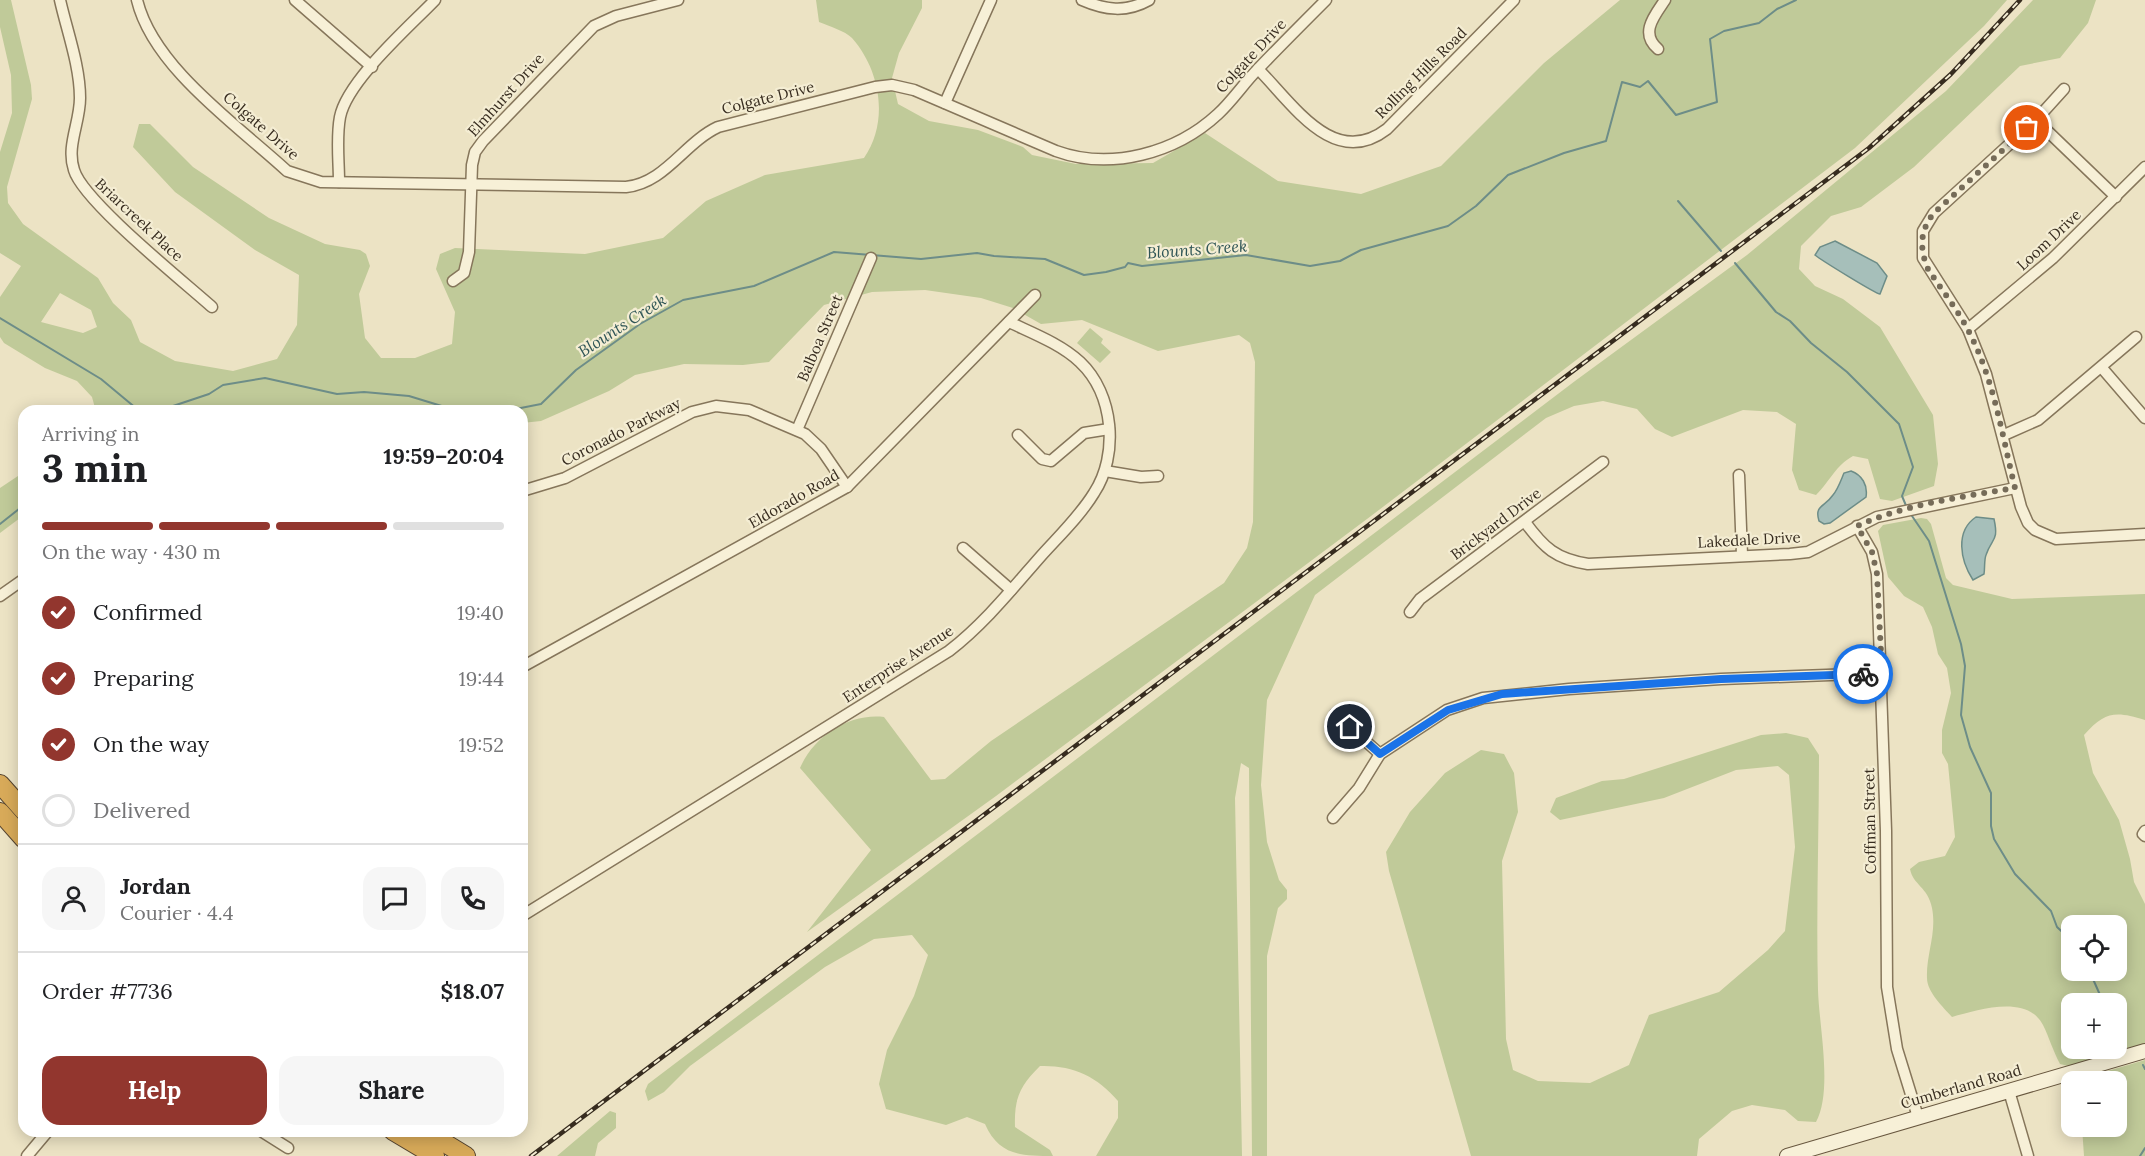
<!DOCTYPE html>
<meta charset="utf-8">
<style>
body{margin:0;font-family:Lora,serif;background:#f6f6f6;color:#202124;height:100vh;display:flex;flex-direction:column;font-size:22px;white-space:nowrap}
*{box-sizing:border-box;margin:0}
p{font-size:20px;color:#757577}
.icon{flex:none;width:33px;height:33px;fill:none;stroke:currentColor;stroke-width:2;stroke-linecap:round;stroke-linejoin:round}
.map{position:relative;flex:1;overflow:hidden}
.details{position:absolute;left:18px;top:405px;width:510px;height:732px;display:flex;flex-direction:column;background:#fff;border-radius:18px;box-shadow:0 3px 15px #0003}
.details>*{flex:none}
.controls{position:absolute;left:2061px;top:915px;display:grid;gap:12px}
.controls a{display:grid;place-items:center;width:66px;height:66px;border-radius:12px;background:#fff;box-shadow:0 3px 15px #0003;font-size:30px}
.pin{position:absolute;display:grid;place-items:center;width:51px;height:51px;color:#fff;margin:-26px;border:3px solid #fff;border-radius:50%;box-shadow:0 2px 6px #0007}
.courier{position:absolute;display:grid;place-items:center;width:60px;height:60px;margin:-30px;border:4px solid #1a73e8;border-radius:50%;background:#fff;color:#222;box-shadow:0 2px 8px #0007}
.summary em{font-style:normal;font-weight:700}
.summary div{display:flex;flex-direction:column-reverse}
.summary{display:flex;align-items:center;justify-content:space-between;height:102px;padding:0 24px}
h1{font-size:39px;font-weight:700;line-height:45px}
.bar{display:grid;grid-template-columns:repeat(4,1fr);gap:9px 6px;align-content:center;height:72px;padding:0 24px}
.bar i{height:8px;border-radius:4px;background:#e0e0e0}
.bar .active{background:#92362e}
.bar p{grid-column:span 4}
.line{display:flex;align-items:center;gap:15px;padding:0 24px;border-top:2px solid #e0e0e0}
.line div{flex:1}
.round{display:grid;place-items:center;flex:none;width:63px;height:63px;border-radius:18px;background:#f6f6f6}
ol{padding:0 24px;list-style:none}
li{display:flex;align-items:center;gap:18px;height:66px}
li p{margin-inline-start:auto}
li .icon{padding:6px;border-radius:50%;background:#92362e;color:#fff;stroke-width:4}
li:last-child{color:#757577}
li i{width:33px;height:33px;border:3px solid #e0e0e0;border-radius:50%}
.action{display:flex;gap:12px;margin-top:auto;padding:12px 24px}
.action a{flex:1;height:69px;border-radius:18px;background:#92362e;color:#fff;font-size:24px;font-weight:700;line-height:69px;text-align:center}
.action a+a{background:#f6f6f6;color:#202124}
.map>svg:first-child{display:block}
.green{fill:#c0ca99;fill-rule:evenodd}
.water{fill:#a6bfba;stroke:#6d8d88;stroke-width:1.5}
.lines{fill:none;stroke-linecap:round;stroke-linejoin:round}
.stream{stroke:#6d8d88;stroke-width:2}
.street-casing{stroke:#86765b;stroke-width:13}
.secondary-casing{stroke:#68573f;stroke-width:16}
.highway-casing{stroke:#54432f;stroke-width:20}
.street{stroke:#f7f0d7;stroke-width:10}
.secondary{stroke:#f7f0d7;stroke-width:14}
.highway{stroke:#d8aa59;stroke-width:18}
.rail-casing{stroke:#372c1f;stroke-width:4.5}
.rail{stroke:#f4edd3;stroke-width:2;stroke-dasharray:7;stroke-linecap:butt}
.done{stroke:#766c59;stroke-width:6;stroke-dasharray:0 10.8}
.route{stroke:#1a73e8;stroke-width:8}
.labels{text-anchor:middle;stroke-width:4.5;stroke-linejoin:round;paint-order:stroke}
.street-label{font-size:15px;fill:#372c1f;stroke:#f4edd3}
.water-label{font-size:16px;font-style:italic;fill:#2f5556;stroke:#f4edd3}
</style>
<div class="map">
<svg width="2145" height="1156" viewBox="0 0 2145 1156">
<rect width="100%" height="100%" fill="#ece3c4"/>
<g class="green">
<path d="M0,0H11L31,85L32,99L7,187L8,203L23,224L98,278L113,303L131,320L140,342L175,361L233,371L277,359L297,325L299,275L255,250L175,192L133,147L139,124H150L193,167L269,218L325,244L360,250L366,254L370,266L359,294L365,338L381,358H415L452,344L455,312L436,269L440,254L455,248L585,254L663,238L706,201L765,175L864,158C889,122 881,71 852,38C845,31 829,26 819,22L816,0H922V8L899,53L892,78L898,104L929,121L978,130L1023,147L1032,155L1076,164L1153,163L1205,133L1278,181L1361,194L1441,166L1544,63L1620,0H2007L1984,26L1855,148L1371,516L996,796L807,932L871,850L800,768C814,736 849,713 884,717L931,780L945,779L991,741L1224,583L1247,548L1253,522L1255,362L1250,343L1239,335L1158,351L1082,320L1041,324L1013,308L981,298L925,290L872,292L824,305L769,362L743,365L684,364L635,375L609,391L541,421L522,423V411H92L95,408L92,397L77,381L45,368L4,343L0,337V297L21,266L0,253V152L12,113L11,75L0,27ZM60,293L91,310L97,327L83,333L41,322Z"/>
<path d="M2033,0H2096L2088,23L2060,58L2020,66L1914,167L1861,207L1831,216L1801,246L1799,269L1815,286L1843,299L1880,327L1933,415L1938,464L1934,486L1892,501L1880,499L1868,459L1853,456C1835,466 1831,480 1816,495L1799,490L1792,470L1796,424L1777,412L1743,410L1672,437L1655,429L1637,409L1603,401L1574,406L1546,418L1315,595L1267,700L1261,785L1267,842L1279,880L1287,890V899L1278,908L1267,956V1156H1252L1249,768L1241,763L1235,798L1242,1156H1096L1118,1118V1101C1097,1076 1072,1065 1040,1066C1020,1086 1014,1098 1015,1127L1050,1150L1053,1156C1022,1156 999,1156 985,1124L967,1117L946,1125L886,1109L879,1084L887,1050L914,996L928,955L912,935L874,939L825,967L690,1066L664,1092L648,1101L645,1091L648,1084L1575,381L1747,255L1946,91Z"/>
<path d="M1090,328L1103,339L1101,343L1111,352L1100,363L1077,343Z"/>
<path d="M24,472V515L0,533V488Z"/>
<path d="M1921,518L1927,519L1931,524L1946,578L1953,585L2012,599L2145,594V720C2116,711 2105,711 2084,735L2093,773L2119,820L2130,859L2134,882L2145,904V1046L2072,1067L2060,1064C2053,1051 2049,1037 2043,1025C2027,994 1978,1010 1952,1017C1943,1007 1927,992 1927,978C1926,954 1937,933 1932,908C1928,887 1913,885 1910,869L1919,862L1945,856L1955,837L1948,764L1942,753V730L1951,693L1947,668L1938,654L1932,627L1923,607L1904,596L1888,577L1878,531L1883,525ZM2072,926H2116V970H2072ZM2072,1004H2116V1048H2072Z"/>
<path d="M1786,733L1808,738L1819,755C1819,833 1816,912 1818,990C1819,1026 1833,1091 1816,1122L1798,1121L1785,1110L1752,1105L1732,1111L1699,1139L1697,1156H1471L1389,871L1386,852L1410,812L1445,773L1481,750L1504,754L1514,773L1518,812L1502,861L1506,1039L1513,1070L1538,1081L1590,1083L1629,1065L1649,1015L1719,992L1768,950L1785,931L1795,847L1789,775L1778,766L1736,770L1664,798L1560,820L1550,812L1556,798L1602,781L1624,779L1761,735Z"/>
<path d="M2145,1060V1156H2084L2082,1127L2116,1126V1082L2082,1081L2084,1078Z"/>
<path d="M610,1111L616,1113V1128L598,1143L595,1156H557Z"/>
</g>
<g class="water">
<path d="M1835,241L1877,263L1887,276L1880,294C1876,294 1821,260 1815,255L1820,247Z"/>
<path d="M1851,471C1862,475 1868,485 1866,497L1830,523L1824,524L1819,521C1814,505 1825,507 1833,495C1838,489 1841,480 1844,473Z"/>
<path d="M1976,517L1994,519C1999,542 1992,537 1986,555C1984,560 1985,568 1984,574L1973,580C1960,560 1955,531 1976,517Z"/>
</g>
<g class="lines">
<g class="stream">
<path d="M1678,201L1721,251"/>
<path d="M1735,263L1776,312L1790,321L1811,343L1847,372L1899,424L1913,467L1902,496L1907,508"/>
<path d="M0,318L101,379L137,409"/>
<path d="M134,411L173,406L209,394L223,385L265,378L337,394L364,392L409,396L458,411"/>
<path d="M505,411L541,404L576,370L640,324L683,300L754,286L834,252L921,259L977,253L994,256L1045,259L1084,275L1106,272L1125,267L1128,263L1142,266L1246,255L1310,266L1340,261L1361,250L1448,226L1476,206L1508,175L1564,153L1606,141L1622,82L1640,87L1648,81L1676,115L1717,102L1710,39L1724,31L1759,23L1777,9L1796,0"/>
<path d="M1910,513L1929,541L1961,644L1965,666L1961,715L1970,747L1991,793V826L1994,839L2015,874L2051,911L2057,927L2072,941"/>
<path d="M0,524L24,505"/>
<path d="M2089,970L2104,1004"/>
<path d="M2116,1029L2126,1043"/>
<path d="M2143,1065L2145,1069"/>
<path d="M2140,1156L2145,1148"/>
</g>
<defs>
<g id="street">
<path d="M60,0C67,31 80,66 80,98C80,123 66,146 74,170C83,201 183,281 212,307"/>
<path d="M137,0C153,67 237,125 287,171L321,182L626,187C665,183 684,143 718,127L875,87L892,85L914,90L1056,151C1111,171 1176,153 1218,114C1233,100 1244,83 1258,69C1280,46 1303,23 1326,0"/>
<path d="M295,0L372,67"/>
<path d="M1082,0C1105,10 1126,13 1149,0"/>
<path d="M1658,49C1639,33 1655,15 1665,0"/>
<path d="M1258,69C1293,104 1334,170 1387,129L1514,0"/>
<path d="M2064,89L2036,120L1934,213L1923,231V258L1968,329L1986,374L2021,507L2028,523L2035,530L2056,539L2145,534"/>
<path d="M945,103L991,0"/>
<path d="M2036,120L2116,197"/>
<path d="M339,182C339,161 336,138 340,117C347,81 409,27 435,0"/>
<path d="M453,281L464,273L469,252L472,165L475,152L483,141L594,26L616,16L678,0"/>
<path d="M1968,329L2053,258L2145,167"/>
<path d="M2102,368L2145,418"/>
<path d="M797,430L871,258"/>
<path d="M1018,435L1042,459L1051,461L1084,433L1109,429"/>
<path d="M2004,435L2038,420L2136,337"/>
<path d="M1105,471L1141,477L1158,476"/>
<path d="M1739,475L1742,555"/>
<path d="M522,491L565,478L692,412L716,406L749,410L805,434L821,449L847,487"/>
<path d="M1525,522C1544,548 1556,559 1588,564L1790,554L1808,552L1877,517L2015,488"/>
<path d="M1857,526L1872,552L1877,574L1886,831L1887,987L1897,1049L1918,1117"/>
<path d="M963,548L1011,590"/>
<path d="M0,596L24,579"/>
<path d="M1410,612L1420,599L1603,462"/>
<path d="M522,667L847,487L1035,295"/>
<path d="M1335,714L1380,754"/>
<path d="M1333,818L1359,788L1380,754L1447,710L1483,698L1569,689L1721,679L1882,673"/>
<path d="M2145,831L2143,834L2145,836"/>
<path d="M522,916L949,651C984,624 1012,589 1041,556C1059,536 1080,516 1094,493C1119,455 1114,394 1080,362C1061,344 1032,333 1009,322"/>
<path d="M2009,1091L2028,1156"/>
<path d="M261,1131L288,1148"/>
<path d="M27,1156L48,1131"/>
</g>
<path id="secondary" d="M1787,1156L2145,1051"/>
<g id="highway">
<path d="M0,784L24,811"/>
<path d="M0,812L24,839"/>
<path d="M393,1131L435,1156"/>
<path d="M425,1131L466,1156"/>
</g>
</defs>
<use href="#street" class="street-casing"/>
<use href="#secondary" class="secondary-casing"/>
<use href="#highway" class="highway-casing"/>
<use href="#street" class="street"/>
<use href="#secondary" class="secondary"/>
<use href="#highway" class="highway"/>
<defs>
<path id="rail" d="M531,1156L1869,148L1951,74L2020,0"/>
</defs>
<use href="#rail" class="rail-casing"/>
<use href="#rail" class="rail"/>
</g>
<g class="lines">
<path class="done" d="M1863,674L1882,673L1877,574L1872,552L1857,526C1906,504 1962,497 2015,488C2002,435 1994,379 1968,330C1957,309 1941,289 1928,269C1919,248 1920,230 1934,213L2027,128"/>
<path class="route" d="M1350,727L1380,754L1448,710L1502,694L1721,679L1863,674"/>
</g>
<g class="labels">
<g class="street-label">
<text transform="translate(1251 56) rotate(-47)" y="5">Colgate Drive</text>
<text transform="translate(1421 73) rotate(-45)" y="5">Rolling Hills Road</text>
<text transform="translate(506 95) rotate(-48)" y="5">Elmhurst Drive</text>
<text transform="translate(768 98) rotate(-14)" y="5">Colgate Drive</text>
<text transform="translate(261 126) rotate(41)" y="5">Colgate Drive</text>
<text transform="translate(139 220) rotate(43)" y="5">Briarcreek Place</text>
<text transform="translate(2049 240) rotate(-43)" y="5">Loom Drive</text>
<text transform="translate(820 338) rotate(-67)" y="5">Balboa Street</text>
<text transform="translate(621 432) rotate(-27)" y="5">Coronado Parkway</text>
<text transform="translate(794 499) rotate(-30)" y="5">Eldorado Road</text>
<text transform="translate(1496 524) rotate(-37)" y="5">Brickyard Drive</text>
<text transform="translate(1749 540) rotate(-3)" y="5">Lakedale Drive</text>
<text transform="translate(898 664) rotate(-33)" y="5">Enterprise Avenue</text>
<text transform="translate(1870 821) rotate(-91)" y="5">Coffman Street</text>
<text transform="translate(1961 1087) rotate(-16)" y="5">Cumberland Road</text>
</g>
<g class="water-label">
<text transform="translate(1197 249) rotate(-4)" y="6">Blounts Creek</text>
<text transform="translate(622 325) rotate(-33)" y="6">Blounts Creek</text>
</g>
</g>
</svg>
<div class="controls">
<a><svg class="icon" aria-label="locate" viewBox="0 0 24 24"><circle cx="12" cy="12" r="6"/><path d="M12 2v4M12 18v4M2 12h4M18 12h4"/></svg></a>
<a>+</a>
<a>−</a>
</div>
<div class="pin" style="left:2027px;top:128px;background:#ea580c"><svg class="icon" aria-label="bag" viewBox="0 0 24 24"><path d="M5 8h14l-1 12H6zM9 8a3 3 0 0 1 6 0"/></svg></div>
<div class="pin" style="left:1350px;top:727px;background:#1f2937"><svg class="icon" aria-label="home" viewBox="0 0 24 24"><path d="M3 11l9-7 9 7M6 9v11h12V9"/></svg></div>
<div class="courier" style="left:1863px;top:674px"><svg class="icon" aria-label="bike" viewBox="0 0 24 24"><circle cx="6" cy="16" r="4"/><circle cx="18" cy="16" r="4"/><path d="M6 16l4-8h5l3 8M10 8l3 8H6M13 5h3"/></svg></div>
<section class="details">
<div class="summary"><div><h1>3 min</h1><p>Arriving in</p></div><em>19:59–20:04</em></div>
<div class="bar"><i class="active"></i><i class="active"></i><i class="active"></i><i></i><p>On the way · 430 m</p></div>
<ol>
<li><svg class="icon" aria-label="check" viewBox="0 0 24 24"><path d="M5 12l5 5 9-10"/></svg>Confirmed<p>19:40</p></li>
<li><svg class="icon" aria-label="check" viewBox="0 0 24 24"><path d="M5 12l5 5 9-10"/></svg>Preparing<p>19:44</p></li>
<li><svg class="icon" aria-label="check" viewBox="0 0 24 24"><path d="M5 12l5 5 9-10"/></svg>On the way<p>19:52</p></li>
<li><i></i>Delivered</li>
</ol>
<div class="line" style="height:108px"><a class="round"><svg class="icon" aria-label="person" viewBox="0 0 24 24"><circle cx="12" cy="8" r="4"/><path d="M4 21q1-7 8-7t8 7"/></svg></a><div><b>Jordan</b><p>Courier · 4.4</p></div><a class="round"><svg class="icon" aria-label="chat" viewBox="0 0 24 24"><path d="M4 5h16v11H9l-5 4z"/></svg></a><a class="round"><svg class="icon" aria-label="phone" viewBox="0 0 24 24"><path d="M5 4h4l2 5-3 2q2 4 5 5l2-3 5 2v4C11 20 4 13 5 4z"/></svg></a></div>
<div class="line" style="height:78px"><div>Order #7736</div><b>$18.07</b></div>
<div class="action"><a>Help</a><a>Share</a></div>
</section>
</div>
